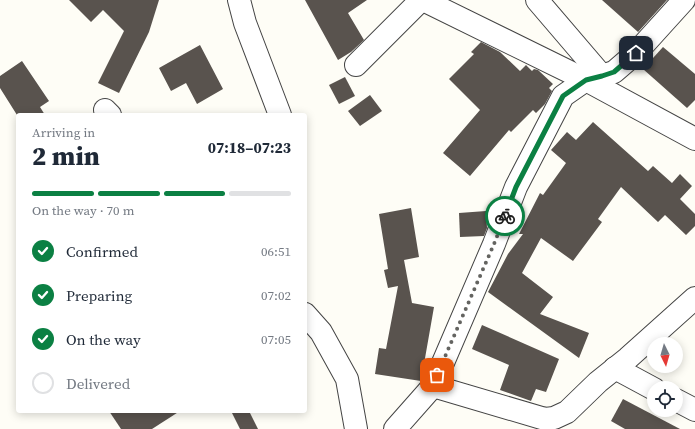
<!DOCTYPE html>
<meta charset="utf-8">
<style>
body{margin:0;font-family:"Source Serif 4",serif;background:#f6f6f7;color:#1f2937;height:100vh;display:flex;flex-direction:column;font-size:15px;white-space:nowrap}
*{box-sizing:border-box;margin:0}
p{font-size:13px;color:#747a83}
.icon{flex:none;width:22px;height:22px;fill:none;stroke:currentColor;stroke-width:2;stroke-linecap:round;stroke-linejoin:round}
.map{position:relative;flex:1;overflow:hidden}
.details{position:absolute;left:16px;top:113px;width:291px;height:300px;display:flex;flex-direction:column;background:#fff;border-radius:4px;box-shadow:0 2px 10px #0003}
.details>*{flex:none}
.needle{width:26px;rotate:175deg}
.fabs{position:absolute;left:647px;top:337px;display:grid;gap:8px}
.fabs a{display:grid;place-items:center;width:36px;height:36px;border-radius:50%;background:#fff;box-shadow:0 2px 10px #0003;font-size:20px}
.pin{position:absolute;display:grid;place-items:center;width:34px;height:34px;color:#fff;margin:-17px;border-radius:8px;box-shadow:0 2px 6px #0006}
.courier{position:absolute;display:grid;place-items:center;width:40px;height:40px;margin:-20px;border:3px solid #0b8043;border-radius:50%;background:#fff;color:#222;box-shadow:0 1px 5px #0007}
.summary em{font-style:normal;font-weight:800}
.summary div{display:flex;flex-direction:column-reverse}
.summary{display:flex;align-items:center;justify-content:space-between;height:68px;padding:0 16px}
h1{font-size:26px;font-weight:800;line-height:30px}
.bar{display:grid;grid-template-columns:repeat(4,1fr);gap:6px 4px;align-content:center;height:48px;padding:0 16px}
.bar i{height:5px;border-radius:3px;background:#e0e1e3}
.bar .current{background:#0b8043}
.bar p{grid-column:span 4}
ol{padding:0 16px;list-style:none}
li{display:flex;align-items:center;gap:12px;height:44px}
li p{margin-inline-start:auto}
li .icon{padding:4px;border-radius:50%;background:#0b8043;color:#fff;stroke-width:4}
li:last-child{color:#747a83}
li i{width:22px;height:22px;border:2px solid #e0e1e3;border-radius:50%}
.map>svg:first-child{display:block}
.building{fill:#59534e}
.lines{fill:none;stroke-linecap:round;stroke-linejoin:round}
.minor-casing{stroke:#444;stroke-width:24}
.minor{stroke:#fff;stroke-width:22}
.done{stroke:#646461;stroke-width:4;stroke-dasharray:0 7.2}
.route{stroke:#0b8043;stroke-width:5}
</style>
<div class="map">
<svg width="695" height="429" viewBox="0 0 695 429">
<rect width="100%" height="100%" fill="#fefdf6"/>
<g class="building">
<path d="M69,0H159L149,32L119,93L98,83L124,31L103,10L91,22Z"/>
<path d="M305,0H367L348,13L364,40L351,52L338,60Z"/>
<path d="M602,0H667L638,32Z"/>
<path d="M481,42L500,52L520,71L526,65L532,71L534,69L538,70L553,84L549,88L552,91L545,104L536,113L533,110L511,132L509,130L470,176L443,153L480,110L449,79L474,54L471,52Z"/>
<path d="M200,45L223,89L197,104L186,83L171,91L159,68Z"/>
<path d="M663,47L695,74V100L687,108L643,69Z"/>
<path d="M22,61L49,101L40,107L45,115H17L0,88V76Z"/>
<path d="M345,77L355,96L339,104L329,85Z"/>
<path d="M370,95L382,111L360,126L348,111Z"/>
<path d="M593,122L648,171L653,166L672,183L680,174L692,186L680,199L695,214V226L686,235L665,215L658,222L621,187L598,219L602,222L573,261L541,238L522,273L553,297L540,314L589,333L579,358L488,292L508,254L523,234H519L540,193L543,195L566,163L551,150L567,132L576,140Z"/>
<path d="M411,208L419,257L404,260L412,303L434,307L421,381L375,374L379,348L386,349L398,286L388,288L384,270L388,269L379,214Z"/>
<path d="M486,211L487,228L484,236L460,237L459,213Z"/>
<path d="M482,325L559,359L546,392L536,389L531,401L500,390L509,365L472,349Z"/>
<path d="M623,399L680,429H625L611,421Z"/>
<path d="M109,411H180L152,429H121Z"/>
<path d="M231,411H249L258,429H240Z"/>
</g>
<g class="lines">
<defs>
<g id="minor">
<path d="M239,0L245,23L280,115"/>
<path d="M423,0L586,80L695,139"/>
<path d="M537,0L602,76"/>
<path d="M356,65L421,0"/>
<path d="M105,110L110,115"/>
<path d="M305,314L321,332L347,379L356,429"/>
<path d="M615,368L654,389"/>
<path d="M433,386L545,419L554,418L567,412L598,382L628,358L695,298"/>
<path d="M676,400L695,410"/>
<path d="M395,429L433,386L494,244L516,187L563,96L586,80L602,76L614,72L636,53L684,0"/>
</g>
</defs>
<use href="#minor" class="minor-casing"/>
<use href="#minor" class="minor"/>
</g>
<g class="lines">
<path class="done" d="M437,375L494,244L505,216"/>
<path class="route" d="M505,216L516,187L563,96L586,80L602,76L614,72L636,53"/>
</g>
</svg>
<div class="fabs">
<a><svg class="needle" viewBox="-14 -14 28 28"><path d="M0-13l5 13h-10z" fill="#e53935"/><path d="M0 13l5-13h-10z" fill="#747a83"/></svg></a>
<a><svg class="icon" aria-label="locate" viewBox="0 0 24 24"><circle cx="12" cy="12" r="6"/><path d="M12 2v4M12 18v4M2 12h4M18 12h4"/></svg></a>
</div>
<div class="pin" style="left:437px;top:375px;background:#ea580c"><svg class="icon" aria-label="bag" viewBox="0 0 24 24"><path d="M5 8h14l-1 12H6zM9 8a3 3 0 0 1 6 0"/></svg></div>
<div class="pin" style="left:636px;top:53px;background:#1f2937"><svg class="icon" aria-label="home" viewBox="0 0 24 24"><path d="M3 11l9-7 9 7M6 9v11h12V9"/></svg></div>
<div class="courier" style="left:505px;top:216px"><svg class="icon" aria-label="bike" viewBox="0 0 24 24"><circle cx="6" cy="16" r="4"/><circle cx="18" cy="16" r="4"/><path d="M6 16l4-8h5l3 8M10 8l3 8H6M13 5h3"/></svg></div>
<section class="details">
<div class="summary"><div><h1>2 min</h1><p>Arriving in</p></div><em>07:18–07:23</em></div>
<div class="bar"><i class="current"></i><i class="current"></i><i class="current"></i><i></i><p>On the way · 70 m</p></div>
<ol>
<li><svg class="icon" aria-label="check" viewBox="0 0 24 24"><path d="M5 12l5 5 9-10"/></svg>Confirmed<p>06:51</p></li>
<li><svg class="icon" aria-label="check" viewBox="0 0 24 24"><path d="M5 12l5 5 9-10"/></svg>Preparing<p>07:02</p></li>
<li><svg class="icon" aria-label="check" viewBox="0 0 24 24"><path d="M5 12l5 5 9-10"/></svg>On the way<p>07:05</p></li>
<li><i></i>Delivered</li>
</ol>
</section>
</div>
